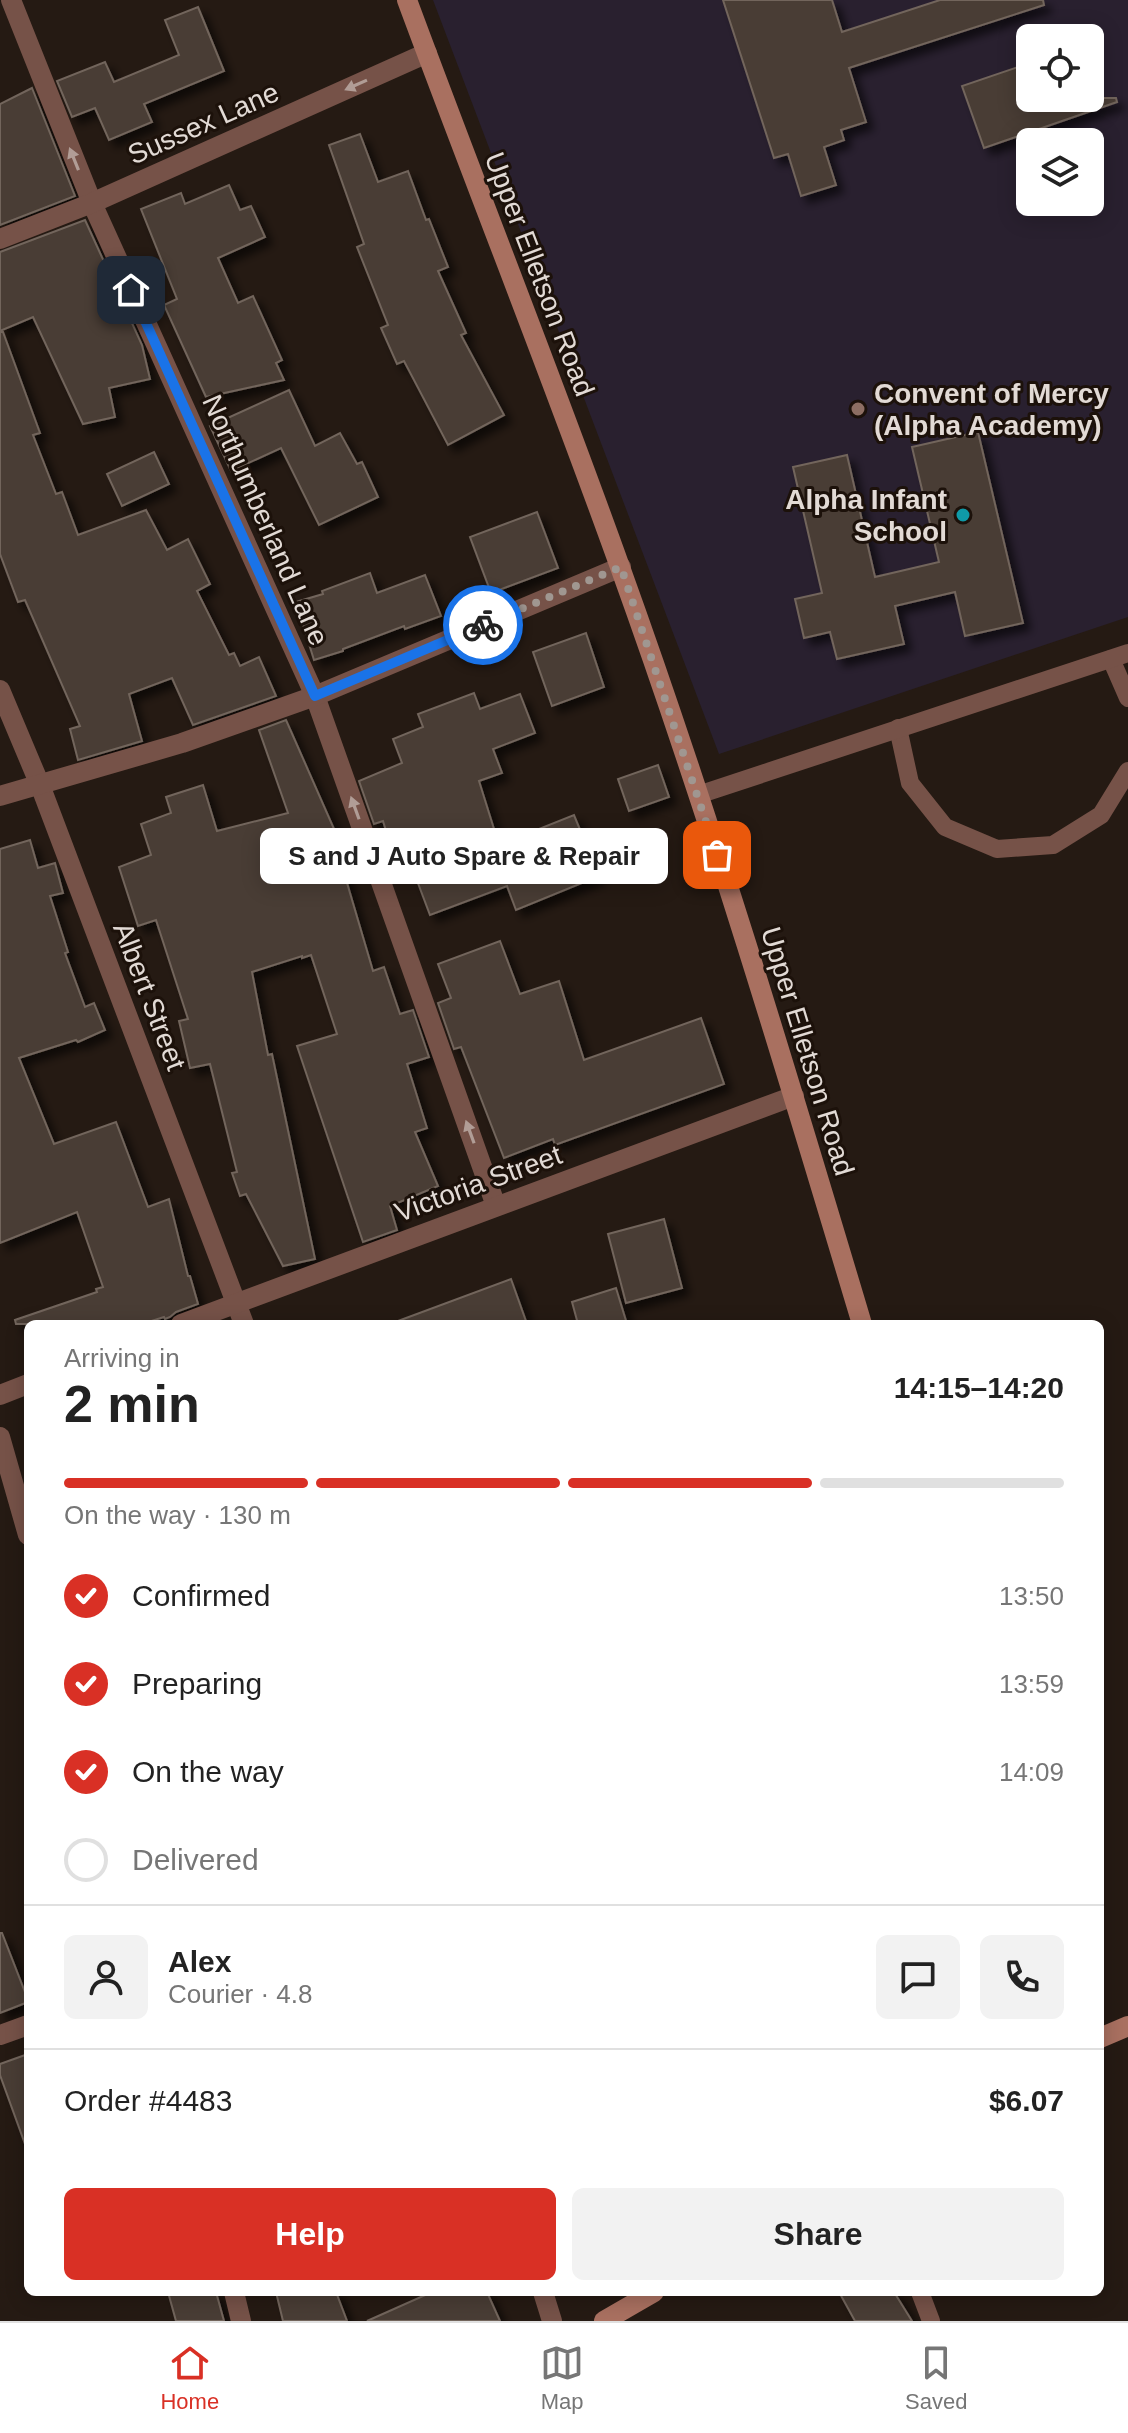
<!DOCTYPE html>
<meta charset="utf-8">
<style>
body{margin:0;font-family:Helvetica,sans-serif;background:#f2f2f2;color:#222;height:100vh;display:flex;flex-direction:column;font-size:30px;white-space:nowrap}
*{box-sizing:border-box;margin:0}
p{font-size:26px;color:#767676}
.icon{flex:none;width:44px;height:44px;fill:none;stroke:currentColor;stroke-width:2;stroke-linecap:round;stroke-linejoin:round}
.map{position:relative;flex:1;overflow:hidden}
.panel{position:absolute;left:24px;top:1320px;width:1080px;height:976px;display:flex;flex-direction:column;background:#fff;border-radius:12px;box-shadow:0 4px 20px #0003}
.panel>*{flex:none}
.controls{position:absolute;left:1016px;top:24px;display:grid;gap:16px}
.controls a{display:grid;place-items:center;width:88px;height:88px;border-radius:12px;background:#fff;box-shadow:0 4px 20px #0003;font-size:40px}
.pin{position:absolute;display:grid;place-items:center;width:68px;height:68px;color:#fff;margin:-34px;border-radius:16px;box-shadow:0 4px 12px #0006}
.courier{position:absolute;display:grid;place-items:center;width:80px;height:80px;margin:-40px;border:6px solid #1a73e8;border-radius:50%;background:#fff;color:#222;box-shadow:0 2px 10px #0007}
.bubble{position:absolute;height:56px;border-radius:12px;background:#fff;box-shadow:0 4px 20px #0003;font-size:26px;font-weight:700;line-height:56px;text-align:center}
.summary em{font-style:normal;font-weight:700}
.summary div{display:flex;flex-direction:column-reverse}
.summary{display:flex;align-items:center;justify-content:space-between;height:136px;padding:0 40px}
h1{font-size:52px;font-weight:700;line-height:60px}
.bar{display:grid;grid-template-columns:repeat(4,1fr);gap:12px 8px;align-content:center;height:96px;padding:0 40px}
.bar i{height:10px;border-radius:6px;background:#e0e0e0}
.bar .selected{background:#d93025}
.bar p{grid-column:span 4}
.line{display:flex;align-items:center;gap:20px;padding:0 40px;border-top:2px solid #e0e0e0}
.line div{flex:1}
.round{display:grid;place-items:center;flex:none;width:84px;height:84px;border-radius:12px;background:#f2f2f2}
ol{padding:0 40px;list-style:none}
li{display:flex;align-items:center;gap:24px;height:88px}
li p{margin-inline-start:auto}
li .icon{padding:8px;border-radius:50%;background:#d93025;color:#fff;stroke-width:4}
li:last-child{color:#767676}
li i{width:44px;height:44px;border:4px solid #e0e0e0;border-radius:50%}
.primary-button{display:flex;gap:16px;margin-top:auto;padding:16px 40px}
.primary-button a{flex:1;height:92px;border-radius:12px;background:#d93025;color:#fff;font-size:32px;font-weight:700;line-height:92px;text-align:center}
.primary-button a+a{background:#f2f2f2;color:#222}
.menu{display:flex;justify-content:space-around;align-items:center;height:112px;border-top:2px solid #e0e0e0;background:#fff;font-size:22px;color:#767676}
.menu a{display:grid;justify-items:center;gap:4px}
.menu .selected{color:#d93025}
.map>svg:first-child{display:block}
.education{fill:#29202f;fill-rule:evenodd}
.building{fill:#493d34;stroke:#72655c;stroke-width:2;filter:url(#shadow)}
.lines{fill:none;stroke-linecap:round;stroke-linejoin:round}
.lane{stroke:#765248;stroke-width:18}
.street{stroke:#765248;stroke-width:20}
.secondary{stroke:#a97060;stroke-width:20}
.oneway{fill:#b19d96}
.done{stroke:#a09791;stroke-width:8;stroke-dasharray:0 14.4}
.route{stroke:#1a73e8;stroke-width:10}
.education-dot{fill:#8d6e63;stroke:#1c110a;stroke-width:3}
.culture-dot{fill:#0f9aa8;stroke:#1c110a;stroke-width:3}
.labels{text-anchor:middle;stroke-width:6;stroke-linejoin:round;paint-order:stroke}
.street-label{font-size:28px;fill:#e2dad5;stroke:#1c110a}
.poi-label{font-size:28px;font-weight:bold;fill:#e2dad5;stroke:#1c110a;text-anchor:start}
</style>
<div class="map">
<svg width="1128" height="2321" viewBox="0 0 1128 2321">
<defs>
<filter id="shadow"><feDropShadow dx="7" dy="7" stdDeviation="4" flood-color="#0009"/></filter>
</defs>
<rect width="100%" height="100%" fill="#251a13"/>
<path class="education" d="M433,0H1128V617L719,754ZM1030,38H1090V98H1030ZM1030,142H1090V202H1030Z"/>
<g class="building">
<path d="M723,0H832L842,32L940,0H1043L1044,5L849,68L866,122L841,130L844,140L824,147L836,185L801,196L788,154L774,158Z"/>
<path d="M198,7L224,71L144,104L152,122L109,140L95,108L72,117L57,81L105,62L114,82L179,55L165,20Z"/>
<path d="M1030,63V98H1116L1117,102L984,148L962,86Z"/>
<path d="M32,88L75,196L0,225V104Z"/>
<path d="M360,134L378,182L408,171L426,220L429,219L448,267L438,271L466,333L461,335L504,415L448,445L404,361L397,364L381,328L388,325L357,247L364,244L329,145Z"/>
<path d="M229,185L240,210L251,206L265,237L218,258L238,303L253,296L282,360L276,363L284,380L206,397L164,305L177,299L141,209L181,193L185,204Z"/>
<path d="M85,220L142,345L150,379L109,388L115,417L83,424L33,317L0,331V252Z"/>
<path d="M0,332H3L40,433L33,435L56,494L62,492L78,535L146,510L167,550L188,539L210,584L197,591L229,655L234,653L240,666L259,657L276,696L193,725L172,678L129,694L142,741L78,760L70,729L80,726L25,600L18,602L0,554Z"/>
<path d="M289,390L315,446L340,433L357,464L362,462L378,497L319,525L281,448L231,471L210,426Z"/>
<path d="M978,432L1023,623L965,636L955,592L895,606L904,644L837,659L830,632L804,638L795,599L822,593L793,467L847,455L875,577L939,562L912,447Z"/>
<path d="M154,452L169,484L122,506L107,474Z"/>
<path d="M537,512L558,568L491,593L470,537Z"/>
<path d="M370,573L377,593L425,575L441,616L405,629L404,626L343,649V651L314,660L296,602L323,594L322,591Z"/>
<path d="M586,633L604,687L552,706L533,652Z"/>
<path d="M474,693L480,709L520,694L535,733L493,749L502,773L479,781L499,845L574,815L599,876L516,910L507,886L430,915L410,862L397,867L383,821L374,824L359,781L402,763L393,739L423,727L418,714Z"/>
<path d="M286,720L338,838L336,839L345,876L373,971L384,967L400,1014L413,1010L429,1057L407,1064L427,1128L415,1132L438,1186L390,1206L397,1230L363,1242L297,1046L337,1034L311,955L302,958V956L252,972L268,1055L272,1054L315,1259L283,1266L246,1194L240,1196L232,1173L237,1172L210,1064L190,1068L179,1021L188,1019L156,920L138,926L119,867L151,855L141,824L171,813L166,797L203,785L217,831L288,813L259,730Z"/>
<path d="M658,765L669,797L629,811L618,779Z"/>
<path d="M30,840L38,868L55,863L63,893L50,896L68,952L65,953L85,1007L94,1003L105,1030L78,1042L76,1040L19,1058L54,1144L116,1122L148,1207L169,1199L188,1276H190L198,1304L176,1312L170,1317L165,1319L164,1317L142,1324H16L15,1320L97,1292L96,1289L103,1287L77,1212L0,1243V849Z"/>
<path d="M500,941L520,994L559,981L584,1060L701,1018L724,1084L555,1145L553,1139L504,1158L461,1047L454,1049L438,1003L451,998L438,964Z"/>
<path d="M664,1219L682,1288L626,1303L608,1234Z"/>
<path d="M511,1279L527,1324H398V1321Z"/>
<path d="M616,1288L627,1324H578L572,1302Z"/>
<path d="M0,1933H2L28,2000V2002L0,2013Z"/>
<path d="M28,2054V2143L25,2144L0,2075V2064Z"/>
<path d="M168,2292H216L224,2321H176Z"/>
<path d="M276,2292H336L347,2321H283Z"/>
<path d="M432,2292H487L500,2321H367Z"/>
<path d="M839,2292H894L912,2321H855Z"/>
</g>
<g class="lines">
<g class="lane">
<path d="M1111,659L1128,698"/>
<path d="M898,728L910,783L945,827L997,849L1053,845L1101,815L1128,771"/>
<path d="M698,795L1128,653"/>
<path d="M920,2292L931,2321"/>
</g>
<g class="street">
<path d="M11,0L92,203L315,696L496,1206"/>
<path d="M0,239L92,203L427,53"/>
<path d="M0,690L40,785L244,1324"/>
<path d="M0,796L182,743L315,696L621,567"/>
<path d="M181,1324L794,1096"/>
<path d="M0,1395L28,1384"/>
<path d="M0,1437L28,1535"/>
<path d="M0,2035L28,2025"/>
<path d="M234,2292L241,2321"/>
<path d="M543,2292L552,2321"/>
</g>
<g class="secondary">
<path d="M407,0C477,189 552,377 620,567C710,816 786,1070 862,1324"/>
<path d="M1100,2038L1128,2026"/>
<path d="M604,2321L654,2292"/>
</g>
</g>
<defs><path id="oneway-solid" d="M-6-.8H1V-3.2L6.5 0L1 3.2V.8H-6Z" transform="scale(2)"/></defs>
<g class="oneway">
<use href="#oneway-solid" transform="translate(356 85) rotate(156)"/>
<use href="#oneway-solid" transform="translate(74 159) rotate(-112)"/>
<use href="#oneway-solid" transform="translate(355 808) rotate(-110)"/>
<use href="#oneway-solid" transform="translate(470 1132) rotate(-110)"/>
</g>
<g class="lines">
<path class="done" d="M483,625L621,567L717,855"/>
<path class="route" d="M131,290L315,696L483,625"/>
</g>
<circle class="education-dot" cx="858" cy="409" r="8"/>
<circle class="culture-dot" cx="963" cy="515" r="8"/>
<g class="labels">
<g class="street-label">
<text transform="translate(203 123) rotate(-24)" y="10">Sussex Lane</text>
<text transform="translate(540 274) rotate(69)" y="10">Upper Elletson Road</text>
<text transform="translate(266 520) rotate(66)" y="10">Northumberland Lane</text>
<text transform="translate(150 996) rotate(69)" y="10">Albert Street</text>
<text transform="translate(808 1051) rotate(73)" y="10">Upper Elletson Road</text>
<text transform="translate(478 1183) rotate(-20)" y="10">Victoria Street</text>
</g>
<g class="poi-label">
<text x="874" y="403">Convent of Mercy<tspan x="874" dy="32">(Alpha Academy)</tspan></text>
<text x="947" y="509" text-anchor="end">Alpha Infant<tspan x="947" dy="32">School</tspan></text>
</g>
</g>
</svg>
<div class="controls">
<a><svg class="icon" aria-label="locate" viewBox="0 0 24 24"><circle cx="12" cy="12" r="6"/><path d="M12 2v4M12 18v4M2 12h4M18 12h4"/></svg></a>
<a><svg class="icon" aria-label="layers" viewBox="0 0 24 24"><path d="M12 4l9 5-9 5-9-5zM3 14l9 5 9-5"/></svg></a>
</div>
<div class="pin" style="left:717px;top:855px;background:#ea580c"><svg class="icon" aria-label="bag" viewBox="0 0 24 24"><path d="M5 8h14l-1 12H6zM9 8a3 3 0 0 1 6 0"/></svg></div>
<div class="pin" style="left:131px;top:290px;background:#1f2937"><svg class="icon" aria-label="home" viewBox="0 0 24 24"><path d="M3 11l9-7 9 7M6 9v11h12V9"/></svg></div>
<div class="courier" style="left:483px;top:625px"><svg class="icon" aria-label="bike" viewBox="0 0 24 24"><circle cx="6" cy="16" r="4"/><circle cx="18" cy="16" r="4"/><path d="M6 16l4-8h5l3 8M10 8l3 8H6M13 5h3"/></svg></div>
<div class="bubble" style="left:260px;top:828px;width:408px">S and J Auto Spare &amp; Repair</div>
<section class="panel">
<div class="summary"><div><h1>2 min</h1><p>Arriving in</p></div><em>14:15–14:20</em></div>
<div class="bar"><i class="selected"></i><i class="selected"></i><i class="selected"></i><i></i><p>On the way · 130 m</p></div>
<ol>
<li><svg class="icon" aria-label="check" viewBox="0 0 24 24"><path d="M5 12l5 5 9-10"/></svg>Confirmed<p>13:50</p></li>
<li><svg class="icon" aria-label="check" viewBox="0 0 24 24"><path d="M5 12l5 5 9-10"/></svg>Preparing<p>13:59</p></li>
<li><svg class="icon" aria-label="check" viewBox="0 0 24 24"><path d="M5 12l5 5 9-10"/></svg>On the way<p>14:09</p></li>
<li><i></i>Delivered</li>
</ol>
<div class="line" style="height:144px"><a class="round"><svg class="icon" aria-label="person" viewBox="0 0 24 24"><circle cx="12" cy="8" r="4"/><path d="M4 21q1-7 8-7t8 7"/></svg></a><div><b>Alex</b><p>Courier · 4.8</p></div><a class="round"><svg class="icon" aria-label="chat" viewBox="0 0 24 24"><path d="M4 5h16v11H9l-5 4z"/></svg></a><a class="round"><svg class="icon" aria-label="phone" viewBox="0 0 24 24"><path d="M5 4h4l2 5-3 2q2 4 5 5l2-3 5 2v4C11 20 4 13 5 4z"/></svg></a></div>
<div class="line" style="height:104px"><div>Order #4483</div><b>$6.07</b></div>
<div class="primary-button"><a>Help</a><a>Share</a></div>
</section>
</div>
<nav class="menu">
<a class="selected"><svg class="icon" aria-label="home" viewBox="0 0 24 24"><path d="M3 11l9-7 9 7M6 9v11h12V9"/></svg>Home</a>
<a><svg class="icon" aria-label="map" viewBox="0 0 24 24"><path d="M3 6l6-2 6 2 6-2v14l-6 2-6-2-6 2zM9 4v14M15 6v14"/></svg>Map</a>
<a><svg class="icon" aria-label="saved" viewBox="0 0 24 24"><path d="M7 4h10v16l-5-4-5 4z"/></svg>Saved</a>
</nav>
